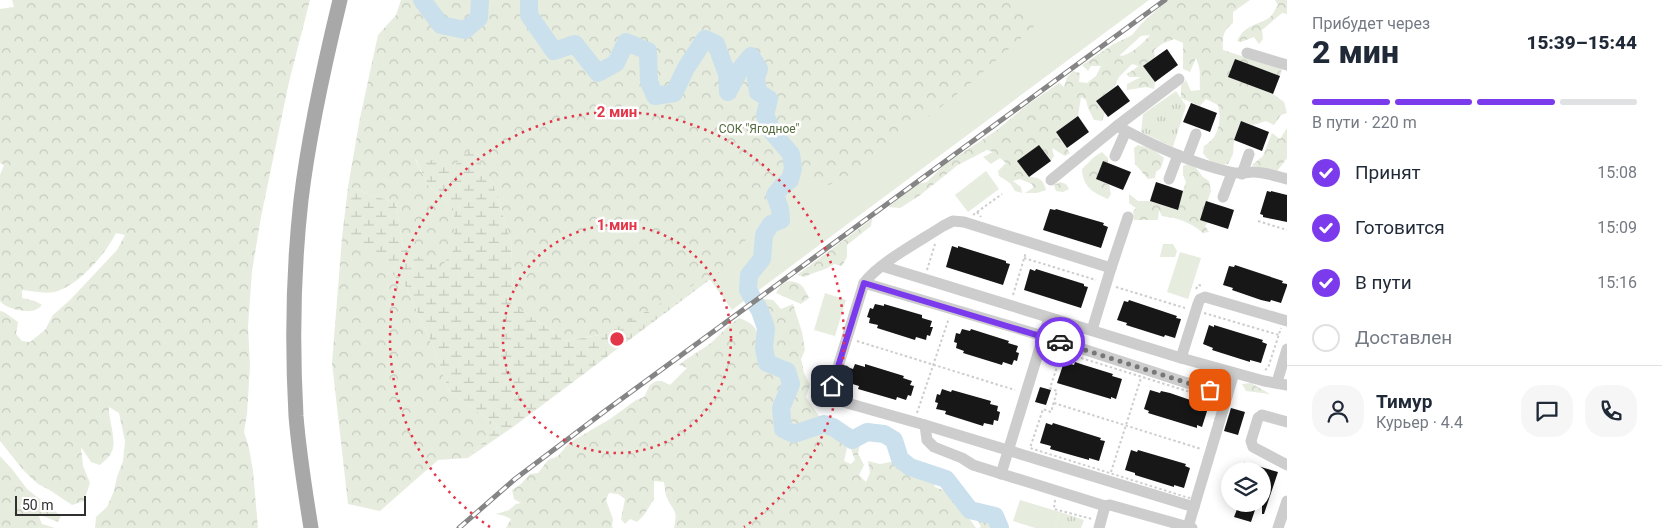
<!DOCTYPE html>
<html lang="ru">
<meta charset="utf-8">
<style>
body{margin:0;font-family:Roboto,sans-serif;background:#f6f6f7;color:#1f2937;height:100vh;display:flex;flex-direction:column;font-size:19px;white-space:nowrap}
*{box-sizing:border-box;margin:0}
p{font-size:16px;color:#747a83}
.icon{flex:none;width:28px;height:28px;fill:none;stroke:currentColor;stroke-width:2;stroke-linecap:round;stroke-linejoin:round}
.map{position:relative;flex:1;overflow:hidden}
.panel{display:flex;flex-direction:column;background:#fff;width:375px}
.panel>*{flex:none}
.tools{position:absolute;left:1221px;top:462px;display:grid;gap:10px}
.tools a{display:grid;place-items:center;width:50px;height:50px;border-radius:50%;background:#fff;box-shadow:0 2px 12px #0003;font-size:25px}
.scale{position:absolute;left:15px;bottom:12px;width:71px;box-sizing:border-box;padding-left:5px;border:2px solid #303030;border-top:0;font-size:14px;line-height:18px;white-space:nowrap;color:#303030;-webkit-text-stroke:4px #fff;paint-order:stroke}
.pin{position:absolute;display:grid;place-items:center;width:42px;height:42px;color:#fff;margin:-21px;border-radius:10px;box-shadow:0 2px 8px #0006}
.courier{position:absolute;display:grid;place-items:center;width:50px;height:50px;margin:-25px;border:4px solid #7c3aed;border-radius:50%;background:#fff;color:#222;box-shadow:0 1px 6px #0007}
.summary em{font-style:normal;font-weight:800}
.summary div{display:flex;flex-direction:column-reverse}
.summary{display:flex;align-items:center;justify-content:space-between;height:85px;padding:0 25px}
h1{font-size:32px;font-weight:800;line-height:38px}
.bar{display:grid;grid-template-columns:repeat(4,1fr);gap:8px 5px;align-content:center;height:60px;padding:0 25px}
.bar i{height:6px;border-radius:4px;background:#e0e1e3}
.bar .active{background:#7c3aed}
.bar p{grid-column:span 4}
.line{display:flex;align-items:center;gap:12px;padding:0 25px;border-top:1px solid #e0e1e3}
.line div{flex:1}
.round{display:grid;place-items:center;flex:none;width:52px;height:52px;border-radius:20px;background:#f6f6f7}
ol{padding:0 25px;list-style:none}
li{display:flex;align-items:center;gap:15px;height:55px}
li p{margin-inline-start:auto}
li .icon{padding:5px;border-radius:50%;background:#7c3aed;color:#fff;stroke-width:4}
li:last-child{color:#747a83}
li i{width:28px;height:28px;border:2px solid #e0e1e3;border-radius:50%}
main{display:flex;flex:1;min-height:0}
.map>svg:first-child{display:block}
.green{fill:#e6ecde}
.forest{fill:url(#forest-crowns);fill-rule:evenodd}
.wetland{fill:url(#wetland-marsh)}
.park{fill:url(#park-tufts)}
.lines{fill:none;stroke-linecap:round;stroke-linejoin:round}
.river{stroke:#cae0ec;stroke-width:18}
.building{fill:#171717}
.path{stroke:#cdcdcd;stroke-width:2;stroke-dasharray:2.5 2.5;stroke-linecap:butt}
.minor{stroke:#cdcdcd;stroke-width:11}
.major{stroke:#a8a8a8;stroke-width:15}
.rail-casing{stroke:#858585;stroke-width:5}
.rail{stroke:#fff;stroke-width:3;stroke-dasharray:9;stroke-linecap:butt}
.done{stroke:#787878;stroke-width:5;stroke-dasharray:0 9}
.route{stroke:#7c3aed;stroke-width:6}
.ring{fill:none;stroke:#e33648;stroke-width:2.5;stroke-dasharray:2.5 5}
.labels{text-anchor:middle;stroke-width:5;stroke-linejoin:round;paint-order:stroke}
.park-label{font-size:12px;fill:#546b3d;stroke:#fff}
.centre{fill:#e33648;stroke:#fff;stroke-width:2.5}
.ring-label{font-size:15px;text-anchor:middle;font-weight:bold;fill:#e33648;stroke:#fff;stroke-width:5;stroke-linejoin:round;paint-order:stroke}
</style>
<main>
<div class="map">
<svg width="1287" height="528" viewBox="0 0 1287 528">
<defs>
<pattern id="forest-crowns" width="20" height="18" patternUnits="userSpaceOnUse" patternTransform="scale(1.25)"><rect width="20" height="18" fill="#e6ecde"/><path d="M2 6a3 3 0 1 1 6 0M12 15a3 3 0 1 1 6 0" fill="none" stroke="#c6cbbf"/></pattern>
<pattern id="wetland-marsh" width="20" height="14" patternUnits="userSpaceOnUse" patternTransform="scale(1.25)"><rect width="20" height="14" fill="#e6ecde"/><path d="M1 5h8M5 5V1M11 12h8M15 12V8" fill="none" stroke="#c6cbbf"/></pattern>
<pattern id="park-tufts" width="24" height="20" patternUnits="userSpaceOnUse" patternTransform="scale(1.25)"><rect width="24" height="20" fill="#e6ecde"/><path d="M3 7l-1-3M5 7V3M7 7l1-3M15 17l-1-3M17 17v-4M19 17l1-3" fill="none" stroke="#c6cbbf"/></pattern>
</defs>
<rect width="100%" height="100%" fill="#fff"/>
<g class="green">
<path d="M508,0H1149L732,310Z"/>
<path d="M986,171L999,189L968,212L955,195Z"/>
<path d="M1180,252L1201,258L1188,299L1167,292Z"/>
<path d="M825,293L846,300L835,336L814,330Z"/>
<path d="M1020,500L1060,512L1055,528H1035L1013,521Z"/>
</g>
<g class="forest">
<path d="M12,0H310L289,82L261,217L252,271L248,326L250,366L247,414L244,432L249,448L253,471L258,528H95L96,517L107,507L114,491L117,477L123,461L125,441L119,413L109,407C108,419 118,443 111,453C109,458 104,461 100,465L91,462L81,447L83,466L90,483L84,501L72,505L48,489L38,484L24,471L0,441V311L4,312L18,322L16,334L22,341L30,342L45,330L53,315L70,300L117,250L125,235L116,233C106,254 77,287 54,292C44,294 32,291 22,290V298L35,301L42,305C40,307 38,309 35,310C26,313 6,309 0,301V175L4,165L0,163V9L14,7Z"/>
<path d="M401,0H978L987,5L998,0H1018L1036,25L972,82L867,166L829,185L798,175L782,196L793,212L755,226L728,266L610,333L566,341L514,305L511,241L493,184L471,148L455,165L415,159L428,185L454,209V249L440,270L403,248L396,203L348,187L360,118L378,35L396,15Z"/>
<path d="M1168,0H1250L1233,12V23C1223,31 1222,37 1223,50L1282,69L1280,76L1235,59L1229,77L1273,94L1284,102L1287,113L1281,115L1274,125L1266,121L1253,125L1241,121L1234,140L1233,154L1228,164C1217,166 1210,163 1203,153L1204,146C1219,137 1222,121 1218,105L1206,99L1200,106L1181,98V85L1186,80L1191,91L1200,90C1199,75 1202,72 1196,58L1190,72L1183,69V43L1174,39L1162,44L1154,50L1155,57L1143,66L1155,82L1154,89L1146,87L1127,90V84L1141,77H1129L1127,74L1139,66L1132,64L1119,77L1114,87L1096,101L1105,113L1102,121L1094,120L1088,108L1086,100L1081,97L1078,116L1056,132L1070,153L1065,156L1052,148L1054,156L1051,161L1039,145L1018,161L1029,177C1040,177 1043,180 1046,190L1037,193H1025L1033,188L1032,184L1020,179L1013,181L1021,187L1022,193L1015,191L1010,183L999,176L998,171L1006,163L1000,158L991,164L983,157L993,152L987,150L958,165L919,196L900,208L888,207L917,184L927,182L944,165L997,130L1027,105L1059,83L1064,87L1067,77L1073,71L1080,73L1079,82L1087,83L1096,76L1101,66H1091L1088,71L1082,65L1112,45L1132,35L1141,24ZM1150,35C1143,43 1130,56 1119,56L1141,36Z"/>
<path d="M1275,0H1287V14L1282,13L1262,30L1263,39L1259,44L1254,37L1241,42L1237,41C1245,25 1255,26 1269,18C1273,15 1275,9 1278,5Z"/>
<path d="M1287,128V158L1278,170L1262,169L1252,165L1263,156L1272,133L1280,139Z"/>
<path d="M1138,145L1153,149L1164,158L1161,168L1156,172L1155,178L1148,179L1135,164L1134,148Z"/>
<path d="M1102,152L1108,158V163L1103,161L1096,179L1109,185L1111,194L1108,199C1092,192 1083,187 1082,169L1094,157Z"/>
<path d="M1192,163L1203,177L1209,181L1211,191L1201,220L1208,222L1205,226L1209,232L1203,233C1192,223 1178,218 1162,216L1159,210L1158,220H1134L1133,211L1136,208L1129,203V194L1138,201H1150L1177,209L1186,182L1183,175V166Z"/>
<path d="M1060,182L1066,184L1069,189L1063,192L1056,191L1054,185Z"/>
<path d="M872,219L871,226L847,245V257L842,266L834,264C825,271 815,271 805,277L797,275Z"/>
<path d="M353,236L406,287L435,351L449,391L498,426L468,458L438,460L380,511L348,504L332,363L342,238Z"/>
<path d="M1163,244H1173L1177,251L1175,257H1160Z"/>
<path d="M788,281C802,282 803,286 809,298L801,304L776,293L781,285Z"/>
<path d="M764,299L773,300L781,309L793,304L802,332L805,350L801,359L804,373L810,385L806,397L827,428L838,436L847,448L844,461L851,464L855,460L851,449L861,439L858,454L864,465L859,475L866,482L870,473L868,461L880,464L896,461L907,469L919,468L922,474L931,476L935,487L951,493L976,528H674C678,509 674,513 667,498C665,494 665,487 664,482L654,481V499L644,515L637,522L630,519L625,524L621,519L625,499L618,494L609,493L606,500L613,519L612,526L613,528H506L511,519L505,516L496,514L509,510L516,504L521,503L514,499L512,490L521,484L530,474L538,473L548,460L558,456L569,443L610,419L636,400L644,397L650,385L656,381H662L670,385L687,368L679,365C689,356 701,351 712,342C721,334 728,325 739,318C757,324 761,333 756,350L761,356L769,352L773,342L769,332L758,324L764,311L754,313L755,305Z"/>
<path d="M1251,383L1270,394L1246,391L1242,384Z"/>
<path d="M0,456L12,469L27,489L61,516L58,522L38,514L42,524L55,528H0Z"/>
<path d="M979,506L989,511L994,528H979L981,527L971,507Z"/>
</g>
<path class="wetland" d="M471,147L493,184L511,241L514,305L566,341L605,334L728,266L513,427L468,458L498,426L449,391L435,351L406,287L353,237L342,238L348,187L396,203L403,248L440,269L454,249V209L428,185L415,158L455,165Z"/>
<g class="park">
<path d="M1176,91L1186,106L1173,147L1141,132L1143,114Z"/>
<path d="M1060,512L1084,520L1081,528H1055Z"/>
</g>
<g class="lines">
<g class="river">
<path d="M422,0L441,25L465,30L479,18L480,0"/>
<path d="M529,0V15L554,51L575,44L598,73L616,63L626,42L648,51L649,82L655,96L674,93L686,68L705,39L716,44L727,74L728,92L741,68L751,56L759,69L756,78L758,92L769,99L765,115L773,133L791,154L793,168L790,180L782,186L775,195L780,209L781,220L771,224L764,235L762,259L749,275L748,290L760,311L766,328L764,348L767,363L787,371L791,384L781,408L783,429L794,434L824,424L833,427L852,440L867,432L884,434L894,440L900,459L910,467L946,479L970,510L995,516L1000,528"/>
</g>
</g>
<g class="building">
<path d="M1167,49L1178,65L1155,82L1143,66Z"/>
<path d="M1235,59L1280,76L1273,94L1228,77Z"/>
<path d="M1118,85L1130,101L1108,117L1096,101Z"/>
<path d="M1191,103L1217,113L1210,132L1183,122Z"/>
<path d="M1078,116L1089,132L1067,148L1056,132Z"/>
<path d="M1241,121L1269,132L1262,151L1234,140Z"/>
<path d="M1039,145L1051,161L1029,177L1017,161Z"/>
<path d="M1103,161L1131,172L1123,190L1096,179Z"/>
<path d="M1156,182L1183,191L1178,210L1150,201Z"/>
<path d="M1267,191L1271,192V191L1287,195V222L1263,217V215L1260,214Z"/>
<path d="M1206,201L1234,210L1228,229L1200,220Z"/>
<path d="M1050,209L1055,210L1056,209L1104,223L1103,225L1108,227L1101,248L1043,230Z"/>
<path d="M952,246L958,248V246L1006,261V263L1010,264L1003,285L946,267Z"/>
<path d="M1235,265L1283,281L1282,283L1287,284V286L1281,303L1271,300L1270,302L1261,300L1232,290L1233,288L1223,285L1229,266L1234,267Z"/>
<path d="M1030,269L1035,271L1036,269L1084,284V286L1088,287L1081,308L1024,290Z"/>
<path d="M1129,300L1177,316L1176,318L1181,319L1175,338L1165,335L1164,337L1126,325L1127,323L1117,320L1124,301L1128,302Z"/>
<path d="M875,304L884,306V304L922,315V318L932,321L930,327H933L930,336L927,335L926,340L916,337L915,340L877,328L878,325L869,323L870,318L867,317L870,308L873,309Z"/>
<path d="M1209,325L1214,327V325L1263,340L1262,342L1267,344L1261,363L1250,360V362L1212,350L1213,348L1203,344Z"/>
<path d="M962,329L970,331L971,329L1009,341L1008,343L1018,346L1016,352L1019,353L1017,361L1014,360L1012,365L1003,362L1002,365L963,353L964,351L956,348L957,343L954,342L956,333L960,334Z"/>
<path d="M1064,362L1074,365L1075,362L1084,365L1113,374L1112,376L1122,379L1116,399L1111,397V399L1057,383Z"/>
<path d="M855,364L865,367V364L904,376L903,378L912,381L910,385L914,386L911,396L908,395L906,400L897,397L896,400L858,389L859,386L849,383L851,377H848L850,368L853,369Z"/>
<path d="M1040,387L1051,390L1046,405L1035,402Z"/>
<path d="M942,389L951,392L952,390L991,401L990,404L998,406L997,411L1000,412L998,421L994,420L993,425L984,423L983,426L945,414L946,411L936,409L938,403L935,402L937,394L940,395Z"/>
<path d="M1150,390L1160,393L1161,391L1170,393L1199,403L1198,405L1208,408L1202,427L1197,425V428L1148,413L1149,411L1144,409Z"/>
<path d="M1231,408L1245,412L1238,435L1224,431Z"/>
<path d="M1046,423L1052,425L1053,423L1101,438L1100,440L1105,441L1099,461L1089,458V460L1050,449L1051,446L1040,443Z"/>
<path d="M1131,450L1137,452L1138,450L1186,464L1185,466L1190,468L1184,488L1174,485V487L1135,475V473L1125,470Z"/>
<path d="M1244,462L1278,472L1264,514H1262V471H1241Z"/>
<path d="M1239,504H1257L1251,522L1234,517Z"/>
</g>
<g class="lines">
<g class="path">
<path d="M977,212L981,217"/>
<path d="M973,215L1002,194"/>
<path d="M1258,221L1287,230"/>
<path d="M1024,258L1096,280"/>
<path d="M927,270L935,244"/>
<path d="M1116,287L1185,308"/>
<path d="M1196,289L1198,285L1203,286"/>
<path d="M1013,295L1026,252"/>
<path d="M1204,313L1279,335"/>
<path d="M857,341L1015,390"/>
<path d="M1062,352L1216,400L1219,406L1194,495L1189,498L1030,448L1043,409L1051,412L1057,391L1050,388Z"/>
<path d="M1265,370L1268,368L1281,328"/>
<path d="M1054,403L1201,449"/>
<path d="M917,413L949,318"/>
<path d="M1111,472L1141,378"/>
<path d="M1055,500L1054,509L1092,519"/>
</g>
<g class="minor">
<path d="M1247,53L1287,65"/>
<path d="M1117,126C1152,145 1191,163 1230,172C1238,174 1245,173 1253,172C1264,172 1276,176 1287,179"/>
<path d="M1115,156L1126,131"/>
<path d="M1187,158L1196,134"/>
<path d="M1242,174L1249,154"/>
<path d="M1169,179L1178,155"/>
<path d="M1051,180L1117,126L1179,79"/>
<path d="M1223,197L1232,173"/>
<path d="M882,266L1181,358L1264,381L1287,385"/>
<path d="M1111,268L1128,217"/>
<path d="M864,283L1043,336L1227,396"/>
<path d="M1092,330L1111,268L964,222L953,221L943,226C920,241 880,262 864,283L832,386C832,393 834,397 840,401L925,425L1194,507"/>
<path d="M1181,358L1198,304L1200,299L1205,297L1287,321"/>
<path d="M1277,382L1287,349"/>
<path d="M1287,422L1262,415L1258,418L1251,441L1253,447L1287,465"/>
<path d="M925,425L927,440L934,447L962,458L973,465L1105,506L1110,505L1192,528"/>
<path d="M1001,474L1049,318"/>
<path d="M1188,527L1234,373"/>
<path d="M1099,528L1105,506"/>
<path d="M1278,528L1287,501"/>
</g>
<path class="major" d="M311,528C305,491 299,453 296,416C292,344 293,272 301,200C309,133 324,66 340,0"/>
<defs>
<path id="rail" d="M459,528L515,479L605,411L1165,0"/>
</defs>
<use href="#rail" class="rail-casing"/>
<use href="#rail" class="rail"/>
</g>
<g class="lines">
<path class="done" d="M1060,342L1210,390"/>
<path class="route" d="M832,386L864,283L1060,342"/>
</g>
<g class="ring">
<circle cx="617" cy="339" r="114"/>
<path d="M490 527A227 227 0 1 1 744 527"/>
</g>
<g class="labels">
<g class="park-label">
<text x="759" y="133">СОК "Ягодное"</text>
</g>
</g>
<circle cx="617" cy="339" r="8" class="centre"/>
<g class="ring-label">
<text x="617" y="117">2 мин</text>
<text x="617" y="230">1 мин</text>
</g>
</svg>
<div class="tools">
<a><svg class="icon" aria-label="layers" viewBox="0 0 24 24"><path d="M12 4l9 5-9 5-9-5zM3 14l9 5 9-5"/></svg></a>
</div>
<div class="scale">50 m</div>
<div class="pin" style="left:1210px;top:390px;background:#ea580c"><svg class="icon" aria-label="bag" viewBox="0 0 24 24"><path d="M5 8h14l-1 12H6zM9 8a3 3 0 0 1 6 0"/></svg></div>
<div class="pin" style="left:832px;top:386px;background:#1f2937"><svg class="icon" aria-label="home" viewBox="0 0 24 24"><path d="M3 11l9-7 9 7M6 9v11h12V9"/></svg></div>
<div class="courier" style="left:1060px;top:342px"><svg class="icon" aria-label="car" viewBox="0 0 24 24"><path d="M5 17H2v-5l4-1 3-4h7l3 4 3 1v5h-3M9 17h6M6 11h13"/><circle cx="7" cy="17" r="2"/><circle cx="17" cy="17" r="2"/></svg></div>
</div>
<section class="panel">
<div class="summary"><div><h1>2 мин</h1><p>Прибудет через</p></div><em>15:39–15:44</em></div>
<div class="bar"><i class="active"></i><i class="active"></i><i class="active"></i><i></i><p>В пути · 220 m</p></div>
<ol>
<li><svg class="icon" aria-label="check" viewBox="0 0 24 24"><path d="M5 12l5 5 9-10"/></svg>Принят<p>15:08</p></li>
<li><svg class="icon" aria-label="check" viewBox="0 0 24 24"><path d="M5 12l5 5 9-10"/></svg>Готовится<p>15:09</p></li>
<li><svg class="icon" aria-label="check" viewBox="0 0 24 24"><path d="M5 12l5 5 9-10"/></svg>В пути<p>15:16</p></li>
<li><i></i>Доставлен</li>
</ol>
<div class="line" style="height:90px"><a class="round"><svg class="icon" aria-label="person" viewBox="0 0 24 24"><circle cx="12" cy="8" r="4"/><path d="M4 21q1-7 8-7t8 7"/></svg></a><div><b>Тимур</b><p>Курьер · 4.4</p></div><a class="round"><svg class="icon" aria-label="chat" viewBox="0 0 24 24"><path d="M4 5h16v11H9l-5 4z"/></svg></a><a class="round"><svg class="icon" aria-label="phone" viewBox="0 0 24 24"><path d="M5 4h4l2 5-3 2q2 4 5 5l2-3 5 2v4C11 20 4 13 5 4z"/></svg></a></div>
</section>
</main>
